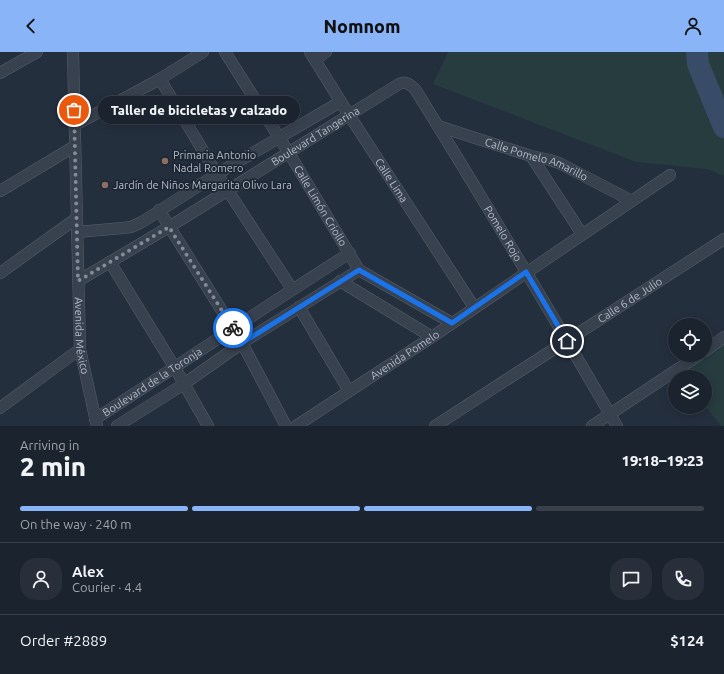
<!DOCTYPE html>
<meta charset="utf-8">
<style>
body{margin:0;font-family:Ubuntu,sans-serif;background:#282f3a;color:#f1f3f6;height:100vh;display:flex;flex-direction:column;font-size:15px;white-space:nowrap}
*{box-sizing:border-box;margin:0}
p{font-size:13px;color:#a0a4aa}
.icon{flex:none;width:22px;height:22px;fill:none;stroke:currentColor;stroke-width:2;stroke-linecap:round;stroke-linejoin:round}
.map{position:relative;height:374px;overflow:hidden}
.panel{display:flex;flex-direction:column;background:#1b232e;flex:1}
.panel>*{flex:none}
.tools{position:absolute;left:668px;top:266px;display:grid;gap:8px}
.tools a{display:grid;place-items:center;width:44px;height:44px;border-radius:50%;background:#1b232e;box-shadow:0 2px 10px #0003,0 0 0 1px #39404a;font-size:20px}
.pin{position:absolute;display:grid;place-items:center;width:34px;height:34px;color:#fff;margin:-17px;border:2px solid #fff;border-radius:50%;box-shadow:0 1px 4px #0007}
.courier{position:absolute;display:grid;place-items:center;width:40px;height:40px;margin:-20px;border:3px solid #1a73e8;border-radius:50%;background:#fff;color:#222;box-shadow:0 1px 5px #0007}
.bubble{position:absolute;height:28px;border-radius:14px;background:#1b232e;box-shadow:0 2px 10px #0003,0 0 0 1px #39404a;font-size:13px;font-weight:800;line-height:28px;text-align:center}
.summary em{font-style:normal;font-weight:800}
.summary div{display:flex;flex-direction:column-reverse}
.summary{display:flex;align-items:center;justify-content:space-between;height:68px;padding:0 20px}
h1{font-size:26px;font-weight:800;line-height:30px}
.bar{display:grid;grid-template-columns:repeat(4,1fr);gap:6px 4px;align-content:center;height:48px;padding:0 20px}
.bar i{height:5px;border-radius:3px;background:#39404a}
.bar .selected{background:#8ab4f8}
.bar p{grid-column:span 4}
.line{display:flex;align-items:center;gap:10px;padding:0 20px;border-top:1px solid #39404a}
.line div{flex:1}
.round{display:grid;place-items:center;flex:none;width:42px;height:42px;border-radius:16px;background:#282f3a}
header{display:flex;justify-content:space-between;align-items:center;height:52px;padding:0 20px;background:#8ab4f8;color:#111;font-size:18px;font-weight:800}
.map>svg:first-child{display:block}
.green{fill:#263c3f}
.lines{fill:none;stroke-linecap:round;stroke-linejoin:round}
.river{stroke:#394c67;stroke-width:22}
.minor-casing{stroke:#565f6c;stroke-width:12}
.minor{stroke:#38414e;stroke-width:11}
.done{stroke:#828b98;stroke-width:4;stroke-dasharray:0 7.2}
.route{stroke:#1a73e8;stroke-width:5}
.education-dot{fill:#8d6e63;stroke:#1d2633;stroke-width:1.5}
.labels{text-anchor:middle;stroke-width:3.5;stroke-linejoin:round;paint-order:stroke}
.street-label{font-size:11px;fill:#b4bcc9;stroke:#1d2633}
.poi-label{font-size:11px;fill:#b4bcc9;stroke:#1d2633;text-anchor:start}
</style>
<header><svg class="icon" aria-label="back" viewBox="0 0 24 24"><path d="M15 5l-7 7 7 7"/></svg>Nomnom<svg class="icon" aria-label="person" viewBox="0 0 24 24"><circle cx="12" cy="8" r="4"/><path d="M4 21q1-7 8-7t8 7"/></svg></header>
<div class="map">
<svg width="724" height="374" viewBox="0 0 724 374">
<rect width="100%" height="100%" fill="#242f3e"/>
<g class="green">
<path d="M448,0H724V124L707,117L636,110L433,32Z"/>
<path d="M724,283V374H721L705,354V325H682L676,317Z"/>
</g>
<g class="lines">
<path class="river" d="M697,0L698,12L724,75"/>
<defs>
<g id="minor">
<path id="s1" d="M73,0L80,297L97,374"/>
<path id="s2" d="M225,0L289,101L359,218L452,271"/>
<path id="s3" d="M310,0L349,63L474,255"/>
<path d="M315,8L326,0"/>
<path d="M0,21L37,0"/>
<path d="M160,27L217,122L292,237"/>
<path d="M75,73L160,27L203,0"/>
<path id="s4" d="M438,74L531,104L550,108L559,111L632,149"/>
<path d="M531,104L582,182"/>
<path d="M0,139L75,94"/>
<path d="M159,158L242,291L286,374"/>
<path d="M77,180L123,176L131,175L142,170L217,122L340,50"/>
<path d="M110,210L175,316L208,374"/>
<path d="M0,221L77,166"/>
<path id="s5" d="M78,229L169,175L399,32C406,29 409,32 415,37C484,148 551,261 617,374"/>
<path d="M340,229L432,285"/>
<path d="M299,255L349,339"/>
<path d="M705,299L724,285"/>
<path d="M0,356L80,297"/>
<path id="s6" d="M95,367C181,312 264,255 350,201"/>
<path d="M117,374L184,332L242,291L359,218"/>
<path id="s7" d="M296,374L432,285L670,123"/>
<path id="s8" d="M435,374L724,187"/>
<path d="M592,374L699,303"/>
</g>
</defs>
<use href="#minor" class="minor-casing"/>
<use href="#minor" class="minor"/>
</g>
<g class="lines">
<path class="done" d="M74,58L78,229L169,175L233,276"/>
<path class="route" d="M233,276L242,291L359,218L452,271L526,220L567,289"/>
</g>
<g class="education-dot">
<circle cx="165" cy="109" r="4"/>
<circle cx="105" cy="133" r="4"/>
</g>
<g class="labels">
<g class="street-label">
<text dy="4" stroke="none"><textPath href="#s5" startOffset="278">Boulevard Tangerina</textPath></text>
<text dy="4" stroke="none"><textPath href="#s4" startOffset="104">Calle Pomelo Amarillo</textPath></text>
<text dy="4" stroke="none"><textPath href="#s3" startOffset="152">Calle Lima</textPath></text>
<text dy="4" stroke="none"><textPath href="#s2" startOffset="181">Calle Limón Criollo</textPath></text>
<text dy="4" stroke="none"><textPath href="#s5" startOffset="564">Pomelo Rojo</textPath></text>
<text dy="4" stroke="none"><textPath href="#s8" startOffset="232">Calle 6 de Julio</textPath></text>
<text dy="4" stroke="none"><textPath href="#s1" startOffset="284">Avenida México</textPath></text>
<text dy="4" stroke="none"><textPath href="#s7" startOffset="130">Avenida Pomelo</textPath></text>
<text dy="4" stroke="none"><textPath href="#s6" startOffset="68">Boulevard de la Toronja</textPath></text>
</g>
<g class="poi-label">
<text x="173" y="107">Primaria Antonio<tspan x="173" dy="13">Nadal Romero</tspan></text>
<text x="113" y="137">Jardín de Niños Margarita Olivo Lara</text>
</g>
</g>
</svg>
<div class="tools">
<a><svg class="icon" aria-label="locate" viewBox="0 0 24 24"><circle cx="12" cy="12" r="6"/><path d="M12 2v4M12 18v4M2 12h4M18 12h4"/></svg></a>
<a><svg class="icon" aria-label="layers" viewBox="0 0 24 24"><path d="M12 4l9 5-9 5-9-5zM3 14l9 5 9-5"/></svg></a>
</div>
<div class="pin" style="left:74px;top:58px;background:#ea580c"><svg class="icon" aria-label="bag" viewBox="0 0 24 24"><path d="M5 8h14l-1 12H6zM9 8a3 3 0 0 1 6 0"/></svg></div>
<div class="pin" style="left:567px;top:289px;background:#1f2937"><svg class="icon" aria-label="home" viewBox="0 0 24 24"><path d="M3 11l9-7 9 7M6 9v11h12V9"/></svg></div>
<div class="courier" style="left:233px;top:276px"><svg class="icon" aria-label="bike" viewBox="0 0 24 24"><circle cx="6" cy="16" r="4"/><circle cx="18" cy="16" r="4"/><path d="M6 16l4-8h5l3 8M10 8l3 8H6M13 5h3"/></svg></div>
<div class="bubble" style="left:98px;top:44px;width:202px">Taller de bicicletas y calzado</div>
</div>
<section class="panel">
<div class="summary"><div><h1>2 min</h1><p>Arriving in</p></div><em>19:18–19:23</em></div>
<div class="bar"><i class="selected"></i><i class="selected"></i><i class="selected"></i><i></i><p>On the way · 240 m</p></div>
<div class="line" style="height:72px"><a class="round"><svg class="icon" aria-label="person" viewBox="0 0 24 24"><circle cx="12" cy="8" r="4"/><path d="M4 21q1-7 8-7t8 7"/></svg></a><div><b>Alex</b><p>Courier · 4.4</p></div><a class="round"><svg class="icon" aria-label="chat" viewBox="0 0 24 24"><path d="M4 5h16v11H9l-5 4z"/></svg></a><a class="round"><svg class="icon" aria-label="phone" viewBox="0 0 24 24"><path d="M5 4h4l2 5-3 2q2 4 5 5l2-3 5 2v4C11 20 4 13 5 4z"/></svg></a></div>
<div class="line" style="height:52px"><div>Order #2889</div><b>$124</b></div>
</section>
